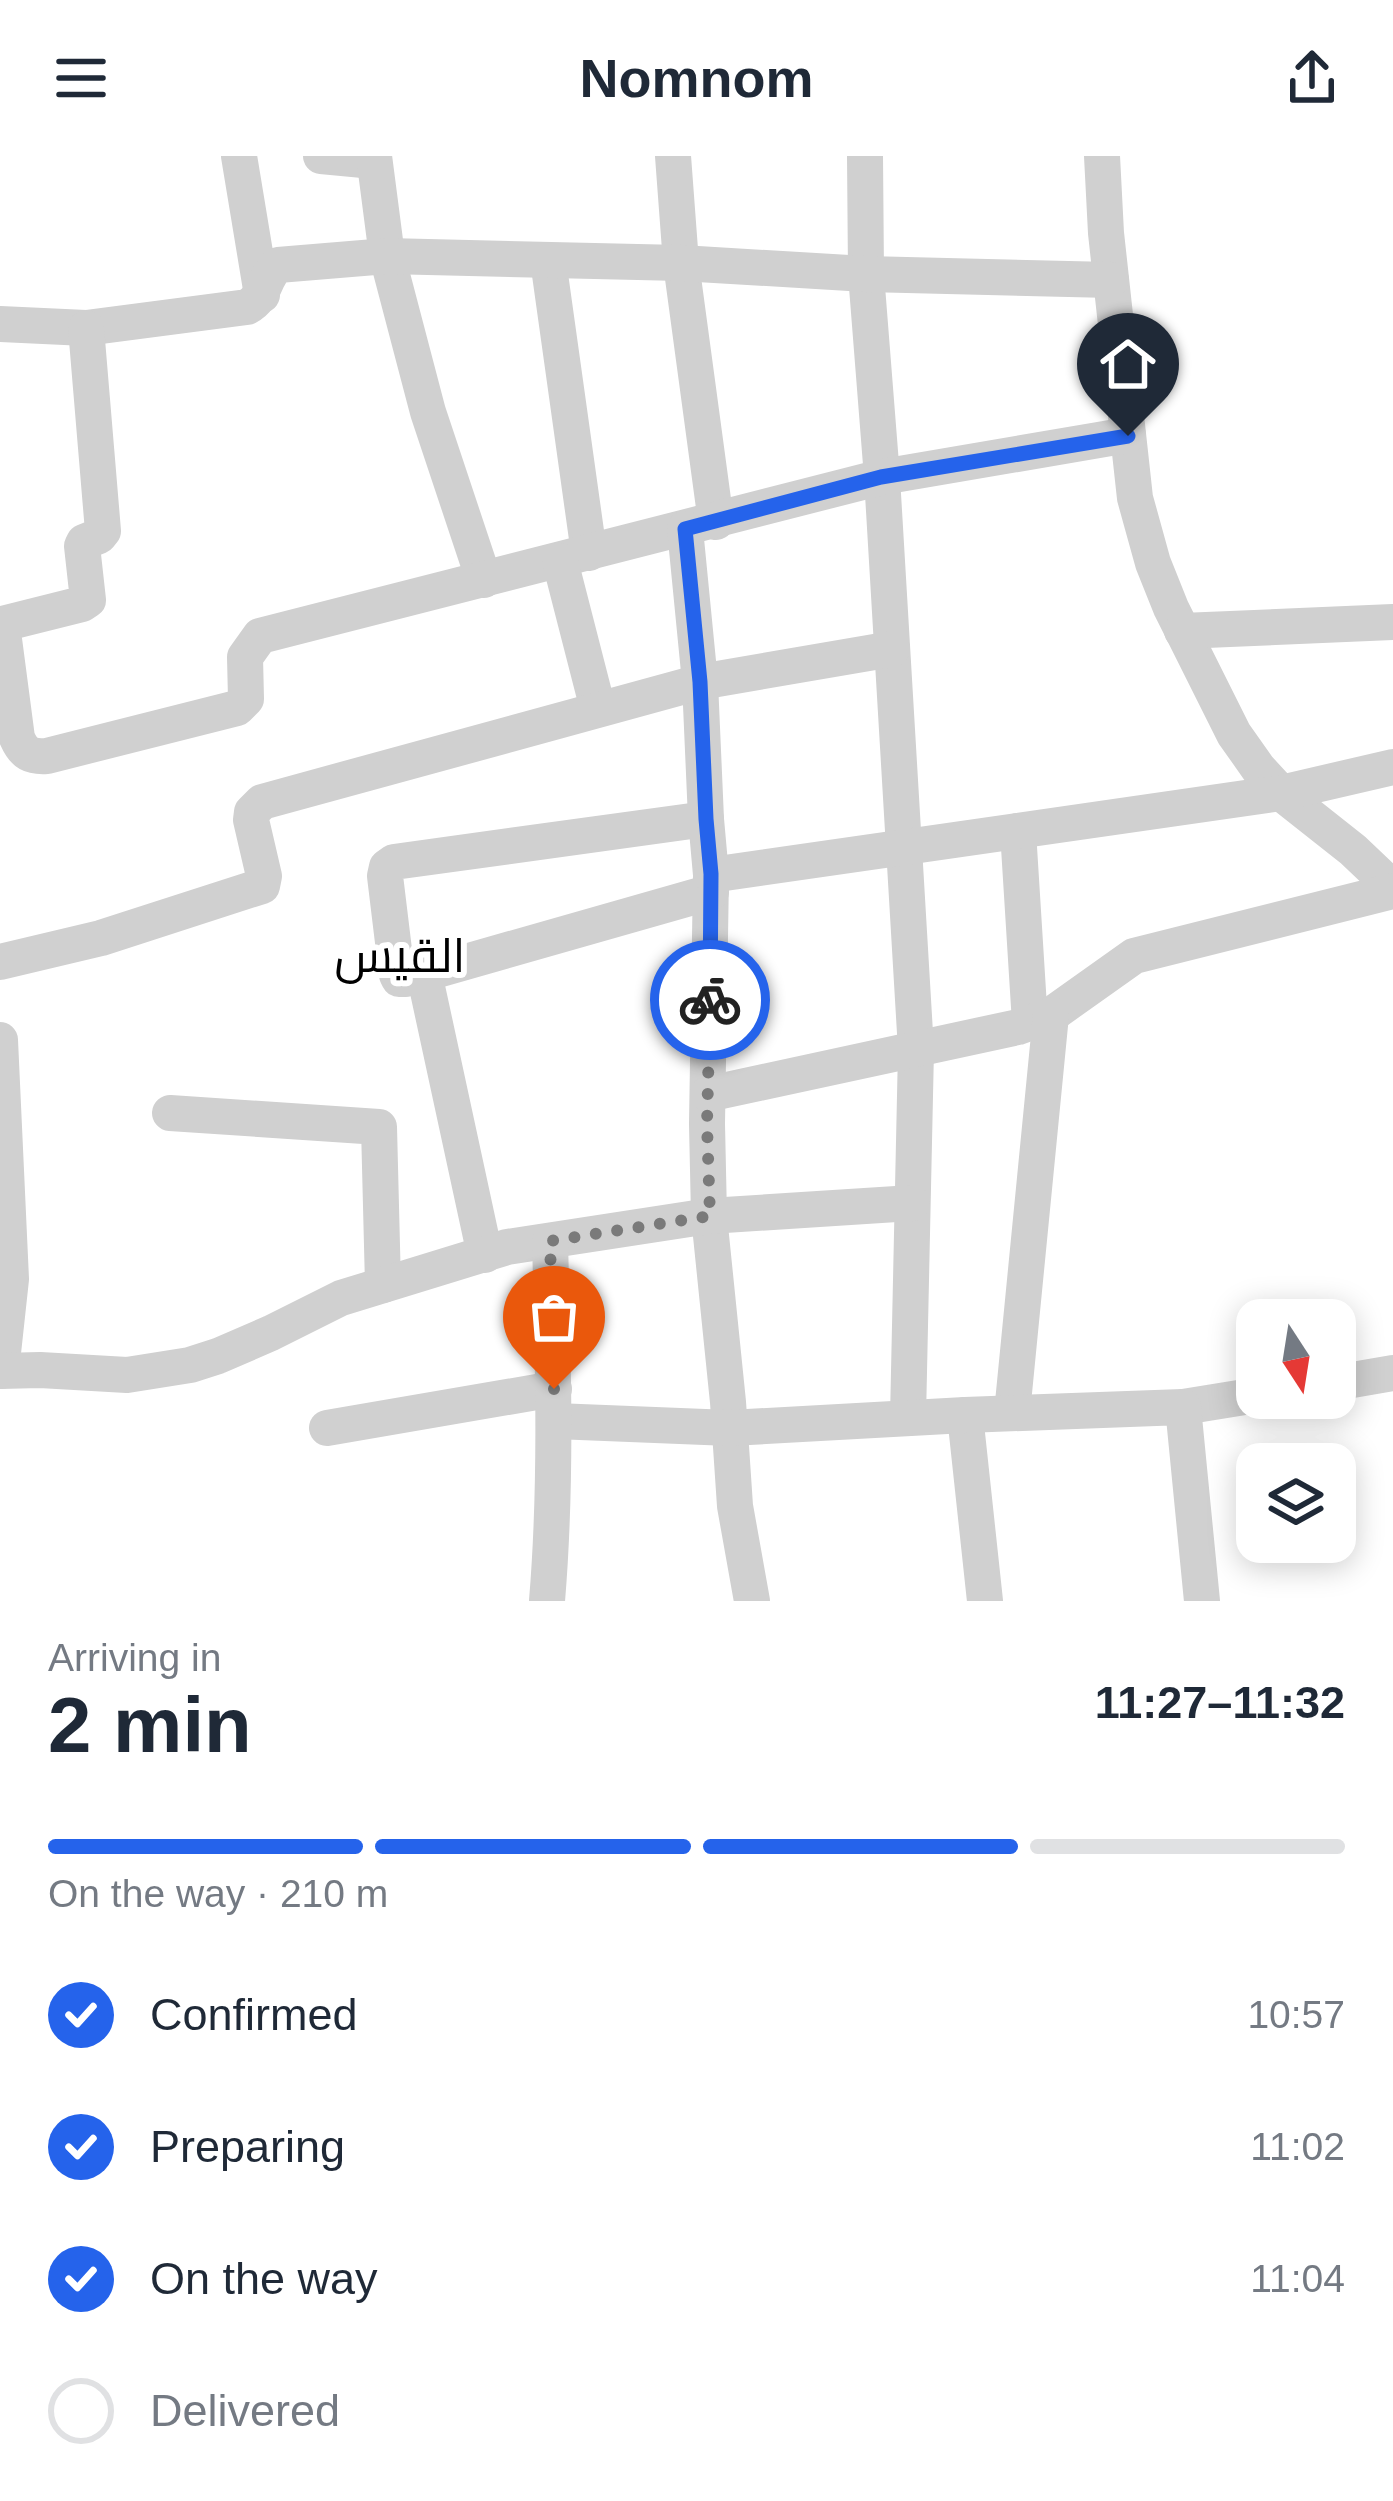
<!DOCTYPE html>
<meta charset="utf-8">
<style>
body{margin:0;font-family:Helvetica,Cairo,sans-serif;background:#f6f6f7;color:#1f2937;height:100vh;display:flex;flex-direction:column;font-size:45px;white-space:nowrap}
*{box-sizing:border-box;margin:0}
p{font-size:39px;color:#747a83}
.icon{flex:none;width:66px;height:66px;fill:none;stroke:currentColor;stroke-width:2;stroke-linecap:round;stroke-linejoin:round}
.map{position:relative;height:1445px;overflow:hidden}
.details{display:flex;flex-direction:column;background:#fff;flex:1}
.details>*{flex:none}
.needle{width:78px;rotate:168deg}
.fabs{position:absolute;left:1236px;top:1143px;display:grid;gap:24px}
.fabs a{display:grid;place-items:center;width:120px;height:120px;border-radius:24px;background:#fff;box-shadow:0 6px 30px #0003;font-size:60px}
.pin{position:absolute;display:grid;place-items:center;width:102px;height:102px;color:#fff;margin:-123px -51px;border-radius:50% 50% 50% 0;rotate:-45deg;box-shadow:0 0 12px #0007}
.pin .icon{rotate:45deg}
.courier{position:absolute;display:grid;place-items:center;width:120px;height:120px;margin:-60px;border:9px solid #2563eb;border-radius:50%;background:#fff;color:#222;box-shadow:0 3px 15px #0007}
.head em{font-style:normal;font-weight:800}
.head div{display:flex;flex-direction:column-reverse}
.head{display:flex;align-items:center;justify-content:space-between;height:204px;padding:0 48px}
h1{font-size:78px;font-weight:800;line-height:90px}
.bar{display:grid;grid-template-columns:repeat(4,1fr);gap:18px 12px;align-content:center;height:144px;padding:0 48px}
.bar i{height:15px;border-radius:9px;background:#e0e1e3}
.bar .on{background:#2563eb}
.bar p{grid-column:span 4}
ol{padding:0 48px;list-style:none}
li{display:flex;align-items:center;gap:36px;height:132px}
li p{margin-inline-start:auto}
li .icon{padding:12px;border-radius:50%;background:#2563eb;color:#fff;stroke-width:4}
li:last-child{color:#747a83}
li i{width:66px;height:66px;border:6px solid #e0e1e3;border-radius:50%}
header{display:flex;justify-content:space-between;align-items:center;height:156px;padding:0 48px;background:#fff;font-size:54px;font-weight:800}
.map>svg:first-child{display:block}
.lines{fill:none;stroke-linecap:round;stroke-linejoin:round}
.street{stroke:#d0d0d0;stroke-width:36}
.done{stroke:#7a7a7a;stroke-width:12;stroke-dasharray:0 21.6}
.route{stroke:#2563eb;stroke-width:15}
.labels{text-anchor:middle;stroke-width:12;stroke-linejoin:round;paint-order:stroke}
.quarter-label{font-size:48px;fill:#000;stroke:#fff}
</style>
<header><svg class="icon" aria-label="menu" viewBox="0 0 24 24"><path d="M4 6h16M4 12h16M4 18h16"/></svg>Nomnom<svg class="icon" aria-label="share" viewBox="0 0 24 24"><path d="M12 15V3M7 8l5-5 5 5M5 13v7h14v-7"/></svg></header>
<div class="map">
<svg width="1393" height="1445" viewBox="0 0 1393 1445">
<rect width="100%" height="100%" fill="#fff"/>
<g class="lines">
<g class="street">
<path d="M239,0L262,139"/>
<path d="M321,0L374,5"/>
<path d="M374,0L387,100L428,256L484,424"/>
<path d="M673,0L681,107L716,366"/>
<path d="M865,0L866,118L882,321L916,894L908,1262"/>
<path d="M1102,0L1106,77L1135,342L1153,407L1171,452L1234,578L1258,612L1281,637L1353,694L1393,732"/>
<path d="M548,104L589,397"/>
<path d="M0,168L86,172L247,151C266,141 263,121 278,109L387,100L681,107L866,118L1111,124"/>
<path d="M86,172L103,375L99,380L84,386L82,390L88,444L82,448L2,468L17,582C24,598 31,601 47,600L237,552L246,543L245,501L260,480L882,321L1128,279"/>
<path d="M685,373L700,526L706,663L711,719L707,968L709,1060L728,1246L735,1350L752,1445"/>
<path d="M560,405L598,553"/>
<path d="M1182,475L1393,466"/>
<path d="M706,663L394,706L387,711L385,720L397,819L399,823H406L711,736"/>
<path d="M1018,675L1030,867"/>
<path d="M711,719L1281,637L1393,611"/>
<path d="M0,806L101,782L262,730L264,720L251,664L252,656L262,646L700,526L892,493"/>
<path d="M424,817L485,1099"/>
<path d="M0,884L11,1123L1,1215"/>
<path d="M708,938L1018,871L1051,859L1134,800L1393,735"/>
<path d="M170,957L379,971L383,1129"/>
<path d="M0,1215L40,1214L127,1219L190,1209L218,1200L271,1177L341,1142L507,1091L709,1060L912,1047"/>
<path d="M1335,1227L1393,1217"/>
<path d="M1183,1251L1257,1239"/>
<path d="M1012,1257L1051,859"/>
<path d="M965,1259L985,1445"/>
<path d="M555,1265L730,1272L965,1259L1183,1251L1202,1445"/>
<path d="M327,1272L554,1233"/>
<path d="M547,1445C557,1325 553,1205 550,1085"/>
</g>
</g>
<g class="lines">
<path class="done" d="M554,1233L550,1085L710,1060L707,968L710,844"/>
<path class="route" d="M710,844L711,718L706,663L700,526L685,373L881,321L1128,280"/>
</g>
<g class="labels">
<g class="quarter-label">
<text x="400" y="816">القيس</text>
</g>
</g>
</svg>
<div class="fabs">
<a><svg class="needle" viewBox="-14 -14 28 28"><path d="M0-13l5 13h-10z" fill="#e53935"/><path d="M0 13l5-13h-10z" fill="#747a83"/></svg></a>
<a><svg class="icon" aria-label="layers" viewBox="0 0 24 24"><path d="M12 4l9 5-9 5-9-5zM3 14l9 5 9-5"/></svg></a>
</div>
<div class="pin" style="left:554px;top:1233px;background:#ea580c"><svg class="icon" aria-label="bag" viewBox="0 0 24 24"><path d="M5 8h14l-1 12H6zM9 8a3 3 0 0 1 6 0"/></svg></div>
<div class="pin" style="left:1128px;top:280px;background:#1f2937"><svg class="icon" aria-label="home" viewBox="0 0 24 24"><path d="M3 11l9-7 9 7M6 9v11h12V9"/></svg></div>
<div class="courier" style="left:710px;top:844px"><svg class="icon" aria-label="bike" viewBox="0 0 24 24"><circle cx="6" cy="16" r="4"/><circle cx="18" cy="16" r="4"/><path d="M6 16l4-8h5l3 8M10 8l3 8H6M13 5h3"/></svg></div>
</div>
<section class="details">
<div class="head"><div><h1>2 min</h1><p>Arriving in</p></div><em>11:27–11:32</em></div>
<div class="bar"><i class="on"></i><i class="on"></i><i class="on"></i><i></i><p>On the way · 210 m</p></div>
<ol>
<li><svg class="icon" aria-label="check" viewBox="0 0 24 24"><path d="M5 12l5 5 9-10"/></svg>Confirmed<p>10:57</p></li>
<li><svg class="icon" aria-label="check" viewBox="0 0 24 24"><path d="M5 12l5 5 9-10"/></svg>Preparing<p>11:02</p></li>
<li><svg class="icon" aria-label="check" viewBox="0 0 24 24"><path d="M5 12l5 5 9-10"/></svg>On the way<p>11:04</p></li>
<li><i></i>Delivered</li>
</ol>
</section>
